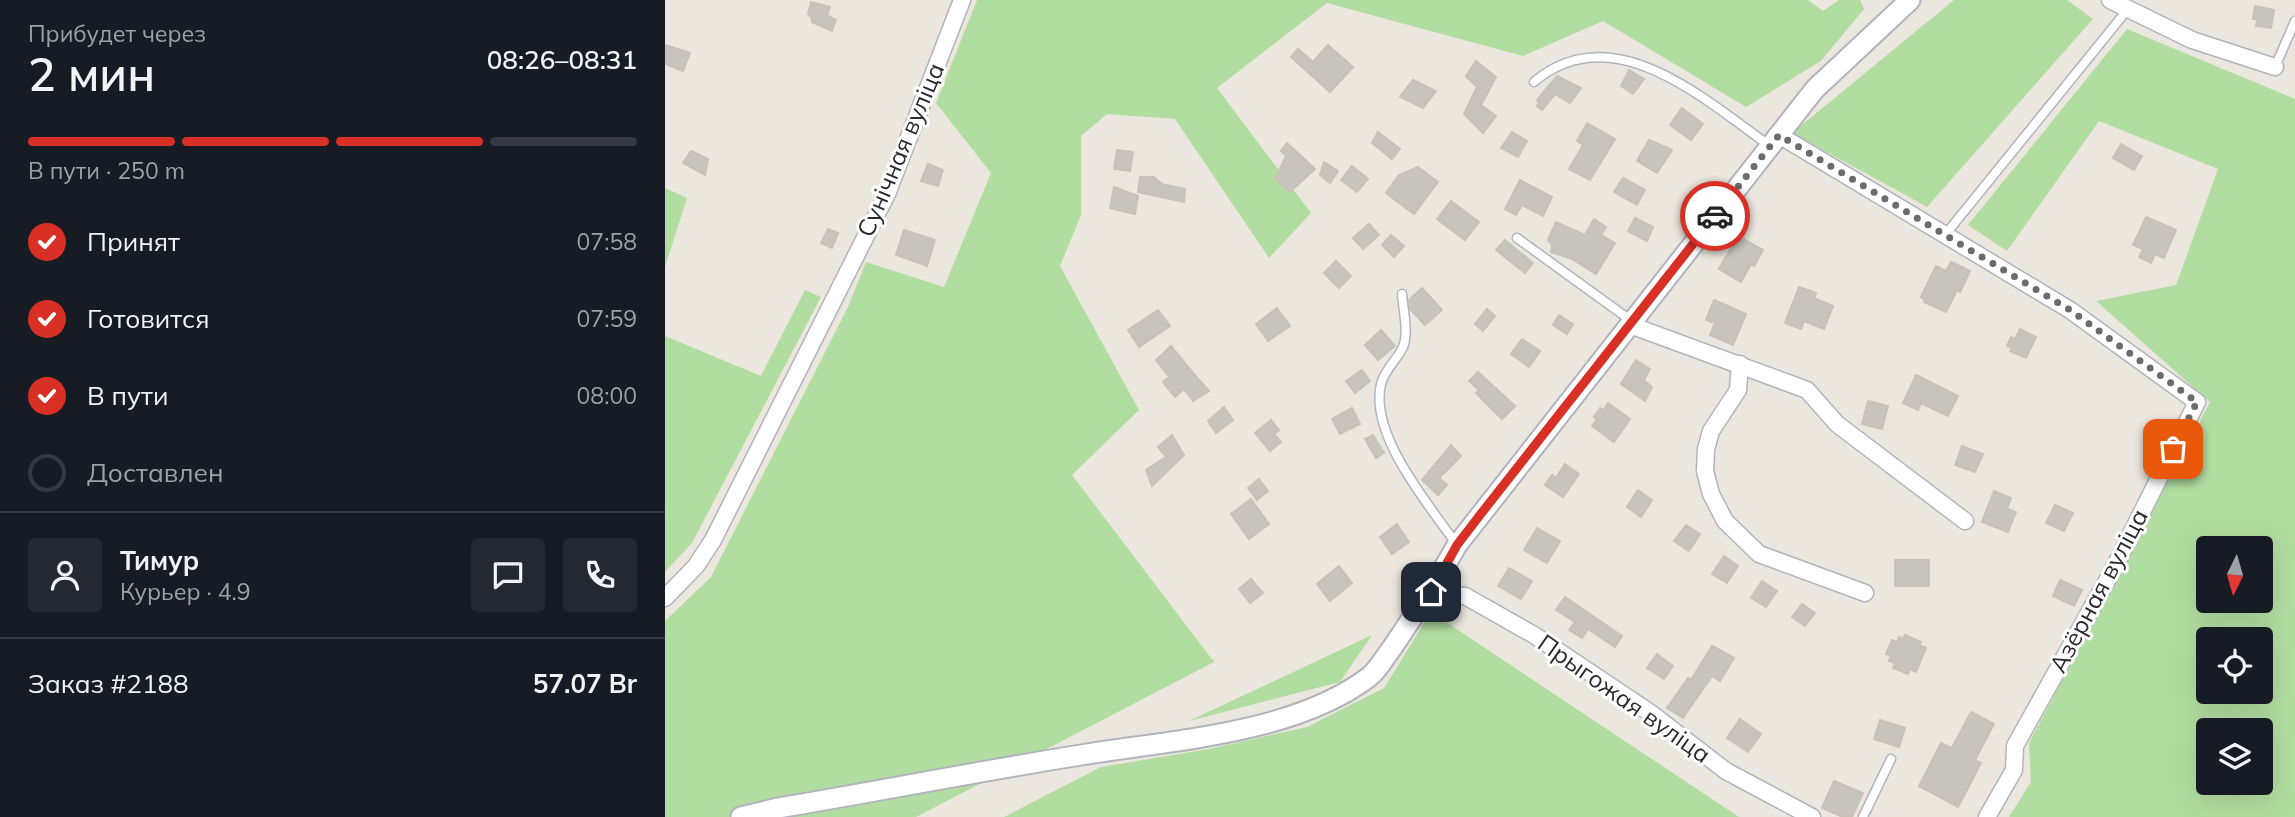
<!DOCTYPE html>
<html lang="ru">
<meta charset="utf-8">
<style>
body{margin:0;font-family:Mulish,sans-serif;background:#242831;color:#f1f3f6;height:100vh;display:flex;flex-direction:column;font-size:26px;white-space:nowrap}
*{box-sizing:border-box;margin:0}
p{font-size:23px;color:#9ea1a6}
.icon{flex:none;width:38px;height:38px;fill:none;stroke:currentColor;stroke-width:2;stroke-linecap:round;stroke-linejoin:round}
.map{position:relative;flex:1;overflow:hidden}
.panel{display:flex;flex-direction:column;background:#171b24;width:665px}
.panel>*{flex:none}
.needle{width:46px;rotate:185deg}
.tools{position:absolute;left:1531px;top:536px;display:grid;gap:14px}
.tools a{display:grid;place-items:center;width:77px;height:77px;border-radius:7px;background:#171b24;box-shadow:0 7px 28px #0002;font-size:35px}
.pin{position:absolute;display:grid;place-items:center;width:60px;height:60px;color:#fff;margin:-30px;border-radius:14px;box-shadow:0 4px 10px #0006}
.courier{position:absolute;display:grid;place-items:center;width:70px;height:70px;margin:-35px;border:5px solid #d93025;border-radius:50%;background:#fff;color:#222;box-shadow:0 2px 9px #0007}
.headline em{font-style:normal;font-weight:600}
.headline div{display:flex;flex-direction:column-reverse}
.headline{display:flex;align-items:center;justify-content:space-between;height:119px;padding:0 28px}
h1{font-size:46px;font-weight:600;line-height:52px}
.bar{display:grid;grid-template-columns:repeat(4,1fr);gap:10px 7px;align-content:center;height:84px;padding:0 28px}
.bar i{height:9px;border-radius:5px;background:#363941}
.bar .current{background:#d93025}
.bar p{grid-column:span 4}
.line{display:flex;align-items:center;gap:18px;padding:0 28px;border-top:2px solid #363941}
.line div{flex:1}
.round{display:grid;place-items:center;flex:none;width:74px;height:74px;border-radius:7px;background:#242831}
ol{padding:0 28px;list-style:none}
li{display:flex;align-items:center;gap:21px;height:77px}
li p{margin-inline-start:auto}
li .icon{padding:7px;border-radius:50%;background:#d93025;color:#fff;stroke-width:4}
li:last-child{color:#9ea1a6}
li i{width:38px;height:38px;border:4px solid #363941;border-radius:50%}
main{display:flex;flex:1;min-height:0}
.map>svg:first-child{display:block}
.green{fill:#b2dda0;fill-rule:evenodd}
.building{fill:#c7c4bd;stroke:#c7c2b8;stroke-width:2}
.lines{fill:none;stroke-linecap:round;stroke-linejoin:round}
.service-casing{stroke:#b2b4bd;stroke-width:11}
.minor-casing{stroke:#b2b4bd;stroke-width:19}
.tertiary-casing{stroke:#b2b4bd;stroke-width:23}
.service{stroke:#fff;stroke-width:8}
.minor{stroke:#fff;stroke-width:16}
.tertiary{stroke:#fff;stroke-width:19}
.done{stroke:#6e6c6a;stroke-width:7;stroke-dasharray:0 12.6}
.route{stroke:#d93025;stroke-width:9}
.labels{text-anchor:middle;stroke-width:6;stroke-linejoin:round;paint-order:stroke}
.street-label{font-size:24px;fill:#2b2b2b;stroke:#fff}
</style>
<main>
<section class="panel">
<div class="headline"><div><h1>2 мин</h1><p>Прибудет через</p></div><em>08:26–08:31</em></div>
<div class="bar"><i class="current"></i><i class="current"></i><i class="current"></i><i></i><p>В пути · 250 m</p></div>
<ol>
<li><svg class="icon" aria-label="check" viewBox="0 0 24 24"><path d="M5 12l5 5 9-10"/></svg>Принят<p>07:58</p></li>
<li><svg class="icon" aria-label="check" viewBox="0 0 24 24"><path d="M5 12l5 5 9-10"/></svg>Готовится<p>07:59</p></li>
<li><svg class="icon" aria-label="check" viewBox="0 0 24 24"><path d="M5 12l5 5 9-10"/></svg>В пути<p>08:00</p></li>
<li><i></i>Доставлен</li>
</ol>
<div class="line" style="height:126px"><a class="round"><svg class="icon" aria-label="person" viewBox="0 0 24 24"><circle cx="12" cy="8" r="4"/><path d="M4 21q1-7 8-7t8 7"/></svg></a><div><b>Тимур</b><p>Курьер · 4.9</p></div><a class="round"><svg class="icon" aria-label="chat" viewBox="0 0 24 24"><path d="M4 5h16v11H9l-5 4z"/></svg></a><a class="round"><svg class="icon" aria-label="phone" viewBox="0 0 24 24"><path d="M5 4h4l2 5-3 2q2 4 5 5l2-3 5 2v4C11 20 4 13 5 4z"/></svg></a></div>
<div class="line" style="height:91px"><div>Заказ #2188</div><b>57.07 Br</b></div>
</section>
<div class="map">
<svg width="1630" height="817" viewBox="0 0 1630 817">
<rect width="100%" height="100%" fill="#ebe6de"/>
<g class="green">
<path d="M312,0H1143L1158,11L1174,0H1195L1199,9L1156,61L1081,107L938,21L858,56L662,3L552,88L646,213L604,258L510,119L442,114L416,136V215L395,266L474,410L407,475L549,662L251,817H0V621L46,577L183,307L201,262L279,287L326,173L271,103Z"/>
<path d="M1289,0H1402L1428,19L1262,207L1127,133Z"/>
<path d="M1462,29L1630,99V817H1344L1366,782L1364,743L1545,402L1431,301L1511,285L1553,169L1434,121L1342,251L1303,225ZM1544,548H1596V600H1544ZM1544,639H1596V691H1544ZM1544,730H1596V782H1544Z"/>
<path d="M0,188L22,198L0,267Z"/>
<path d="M140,290L156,297L27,543L0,572V336L96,376Z"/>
<path d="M766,612L1074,817H339L436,767L544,749L642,727L719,688Z"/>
<path d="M707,635L675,682L524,721Z"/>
</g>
<g class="building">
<path d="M146,2L165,7L162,15L171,20L167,31L147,22V18L143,14Z"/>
<path d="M1590,6L1609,10L1606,28L1591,26L1592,19H1588Z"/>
<path d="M0,45L25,53L18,71L0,64Z"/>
<path d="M663,45L688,67L665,92L626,57L633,49L648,62Z"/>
<path d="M811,61L831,77L816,105L831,116L818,133L799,114L812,87L801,76Z"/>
<path d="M964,70L979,79L968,94L956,86Z"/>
<path d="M892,76L916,88L905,103L890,94L877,110L872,106L874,102L872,100Z"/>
<path d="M748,80L771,91L758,108L735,97Z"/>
<path d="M1017,108L1038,124L1026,140L1005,125Z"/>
<path d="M922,123L950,139L925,180L904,169L918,145L912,141Z"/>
<path d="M713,132L735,149L727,159L707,143Z"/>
<path d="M847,132L862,141L853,157L836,148Z"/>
<path d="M984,140L1007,150L992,173L972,161Z"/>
<path d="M622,143L650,169L625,192L610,179L621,156L616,151Z"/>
<path d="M1456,144L1477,156L1469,170L1448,158Z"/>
<path d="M452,150L468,152L465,171L449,169Z"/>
<path d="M26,151L43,159L40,175L18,163Z"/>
<path d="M659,162L673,171L665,183L655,175Z"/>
<path d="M263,164L278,170L273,186L256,181Z"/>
<path d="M687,166L703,179L692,192L676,180Z"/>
<path d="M753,167L773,182L749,214L721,193L734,175Z"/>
<path d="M475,177H489L497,184L520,189L519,202L473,192Z"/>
<path d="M958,178L980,190L972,205L949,192Z"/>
<path d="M855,180L887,197L878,216L857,205L851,215L840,209Z"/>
<path d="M449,187L473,196L470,214L445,208Z"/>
<path d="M786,201L814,222L800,240L772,219Z"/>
<path d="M1481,217L1511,230L1499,258L1490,254L1486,263L1474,257L1478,249L1468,245Z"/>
<path d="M970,218L988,227L982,241L963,231Z"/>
<path d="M929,219L941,227L936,235L950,243L931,274L907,259L886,252L887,245L883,240L891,222L920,235Z"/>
<path d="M704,224L714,235L698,249L688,238Z"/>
<path d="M163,229L173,233L167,248L156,243Z"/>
<path d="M239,230L270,240L262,266L231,255Z"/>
<path d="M726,235L739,246L729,257L717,245Z"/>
<path d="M1073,236L1098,250L1089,266L1086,264L1076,282L1054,269Z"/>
<path d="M840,240L868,263L860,273L831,250Z"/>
<path d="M671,261L686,276L674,288L659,273Z"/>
<path d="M1286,262L1305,271L1295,292L1292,290L1281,312L1259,302L1260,300L1256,297L1271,266L1281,271Z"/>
<path d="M1134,287L1151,293L1149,298L1168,306L1159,329L1139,321L1136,329L1120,323Z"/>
<path d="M757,288L777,310L760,325L745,309L744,300Z"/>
<path d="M1049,300L1081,314L1068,345L1045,335L1050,323L1041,320Z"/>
<path d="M612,308L625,326L603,341L591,324Z"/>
<path d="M822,309L830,316L818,331L810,324Z"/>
<path d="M493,310L505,326L474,347L463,330Z"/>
<path d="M894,315L908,324L902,334L888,325Z"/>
<path d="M1355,329L1371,337L1361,358L1345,351L1347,348L1342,346L1346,337L1350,339Z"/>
<path d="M716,330L730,346L713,360L700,345Z"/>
<path d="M857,339L875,351L864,367L846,354Z"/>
<path d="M506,346L528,373L544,391L528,401L519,389L510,397L498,382L504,377L491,360Z"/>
<path d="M971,360L985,369L979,380L987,387L980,401L956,384Z"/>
<path d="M697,370L705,381L690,393L681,381Z"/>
<path d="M813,372L850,406L837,419L811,393L814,390L804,381Z"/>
<path d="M1251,375L1293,396L1283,416L1256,403L1253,410L1238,403Z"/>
<path d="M1203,401L1223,406L1217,429L1197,424Z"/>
<path d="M943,403L965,419L949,442L927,426L932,419L929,417L935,408L938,411Z"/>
<path d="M559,407L568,420L551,433L543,421Z"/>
<path d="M687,408L695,424L675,434L667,419Z"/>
<path d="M606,420L614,430L609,434L616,442L605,451L590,433Z"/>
<path d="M507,435L519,455L487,486L481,470L501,457L493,447Z"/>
<path d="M708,435L719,453L711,458L700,439Z"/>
<path d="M786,445L796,456L774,478L782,485L773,495L757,480Z"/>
<path d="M1297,446L1318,454L1310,472L1290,465Z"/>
<path d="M900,464L914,474L898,497L880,485L887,475L891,478Z"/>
<path d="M594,479L603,491L592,500L583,488Z"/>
<path d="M973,490L987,500L976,517L962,507Z"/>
<path d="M1329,491L1346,498L1342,509L1351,512L1343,532L1317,522Z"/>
<path d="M586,499L604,524L584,539L566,514Z"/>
<path d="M1390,505L1408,513L1399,531L1381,523Z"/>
<path d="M732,524L744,542L727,554L715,537Z"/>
<path d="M1021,525L1035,534L1024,551L1009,541Z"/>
<path d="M872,528L895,541L882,563L859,550Z"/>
<path d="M1059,556L1073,566L1062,583L1047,574Z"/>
<rect x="1230" y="560" width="34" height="26"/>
<path d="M674,566L687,583L665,601L652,584Z"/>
<path d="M844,568L867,581L856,599L833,586Z"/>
<path d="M586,579L598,593L585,603L574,589Z"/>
<path d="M1395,580L1417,590L1409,606L1388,596Z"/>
<path d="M1097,581L1112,591L1101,607L1086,598Z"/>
<path d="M900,597L957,636L950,647L923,629L917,638L904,630L910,622L891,610Z"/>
<path d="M1137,604L1150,613L1140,626L1127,617Z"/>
<path d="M1240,635L1256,642L1254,645L1261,648L1251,672L1245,669L1243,674L1228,668L1230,663L1224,661L1226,656L1221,654L1227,640L1232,642L1234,637L1238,639Z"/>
<path d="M1047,646L1069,658L1055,681L1047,676L1018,718L1002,708L1023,678L1026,680Z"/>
<path d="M992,654L1008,666L999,679L982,668Z"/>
<path d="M1306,712L1329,724L1310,760L1316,763L1293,807L1254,786L1276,743L1287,748Z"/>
<path d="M1075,719L1096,734L1083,752L1062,738Z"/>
<path d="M1215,720L1240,728L1234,747L1209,739Z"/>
<path d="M1169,781L1198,793L1187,817H1178L1157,808Z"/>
</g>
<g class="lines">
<defs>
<g id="service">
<path d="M1610,67L1630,21"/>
<path d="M869,82C948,15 1040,100 1105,146"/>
<path d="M1280,235L1463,9"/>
<path d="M852,238L968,322"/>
<path d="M737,294C738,309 744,333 738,347C732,360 720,369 716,384C704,435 764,505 792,545"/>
<path d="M1198,817L1226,759"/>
</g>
<g id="minor">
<path d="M1445,0L1527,40L1610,67"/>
<path d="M1114,135L1405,310L1532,402L1449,568L1350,746L1349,770L1322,817"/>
<path d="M965,325L1142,390L1172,424L1300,521"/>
<path d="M1075,364L1073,390L1046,431L1041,449L1040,471L1046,494L1060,521L1094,554L1200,593"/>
<path d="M766,592L800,596L869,635L987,714L1061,771L1147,817"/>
<path d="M0,598L31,566L48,540L222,194L297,0"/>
</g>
<path id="tertiary" d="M76,817L113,808C214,791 315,771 416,755C506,740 629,734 704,677C713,670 720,657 727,648C750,614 772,581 792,545L1150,89L1245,0"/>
</defs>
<use href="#service" class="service-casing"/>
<use href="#minor" class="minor-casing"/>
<use href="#tertiary" class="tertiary-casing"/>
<use href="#service" class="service"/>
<use href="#minor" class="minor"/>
<use href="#tertiary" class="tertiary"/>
</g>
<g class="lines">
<path class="done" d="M1050,216L1114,135L1405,310L1532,402L1508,449"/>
<path class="route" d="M766,592L792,545L815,515L1050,216"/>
</g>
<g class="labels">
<g class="street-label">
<text transform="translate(236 150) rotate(-67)" y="8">Сунічная вуліца</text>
<text transform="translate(1434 591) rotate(-62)" y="8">Азёрная вуліца</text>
<text transform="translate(959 699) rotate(35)" y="8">Прыгожая вуліца</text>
</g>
</g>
</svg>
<div class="tools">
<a><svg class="needle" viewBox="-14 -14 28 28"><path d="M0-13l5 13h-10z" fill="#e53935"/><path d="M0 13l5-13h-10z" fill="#9ea1a6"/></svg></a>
<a><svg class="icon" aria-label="locate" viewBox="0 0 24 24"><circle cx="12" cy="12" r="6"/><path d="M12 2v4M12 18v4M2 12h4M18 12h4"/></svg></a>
<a><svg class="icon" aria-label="layers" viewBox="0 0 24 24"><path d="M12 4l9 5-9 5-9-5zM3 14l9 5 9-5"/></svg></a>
</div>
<div class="pin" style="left:1508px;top:449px;background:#ea580c"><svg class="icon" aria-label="bag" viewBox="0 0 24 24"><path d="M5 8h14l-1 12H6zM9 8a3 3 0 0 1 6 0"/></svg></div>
<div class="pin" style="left:766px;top:592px;background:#1f2937"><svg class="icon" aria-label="home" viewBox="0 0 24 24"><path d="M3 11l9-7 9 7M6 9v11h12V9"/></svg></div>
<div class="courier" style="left:1050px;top:216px"><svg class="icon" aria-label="car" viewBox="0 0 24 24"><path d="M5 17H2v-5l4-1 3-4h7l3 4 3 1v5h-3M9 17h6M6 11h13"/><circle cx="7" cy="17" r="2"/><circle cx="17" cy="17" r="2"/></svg></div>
</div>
</main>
